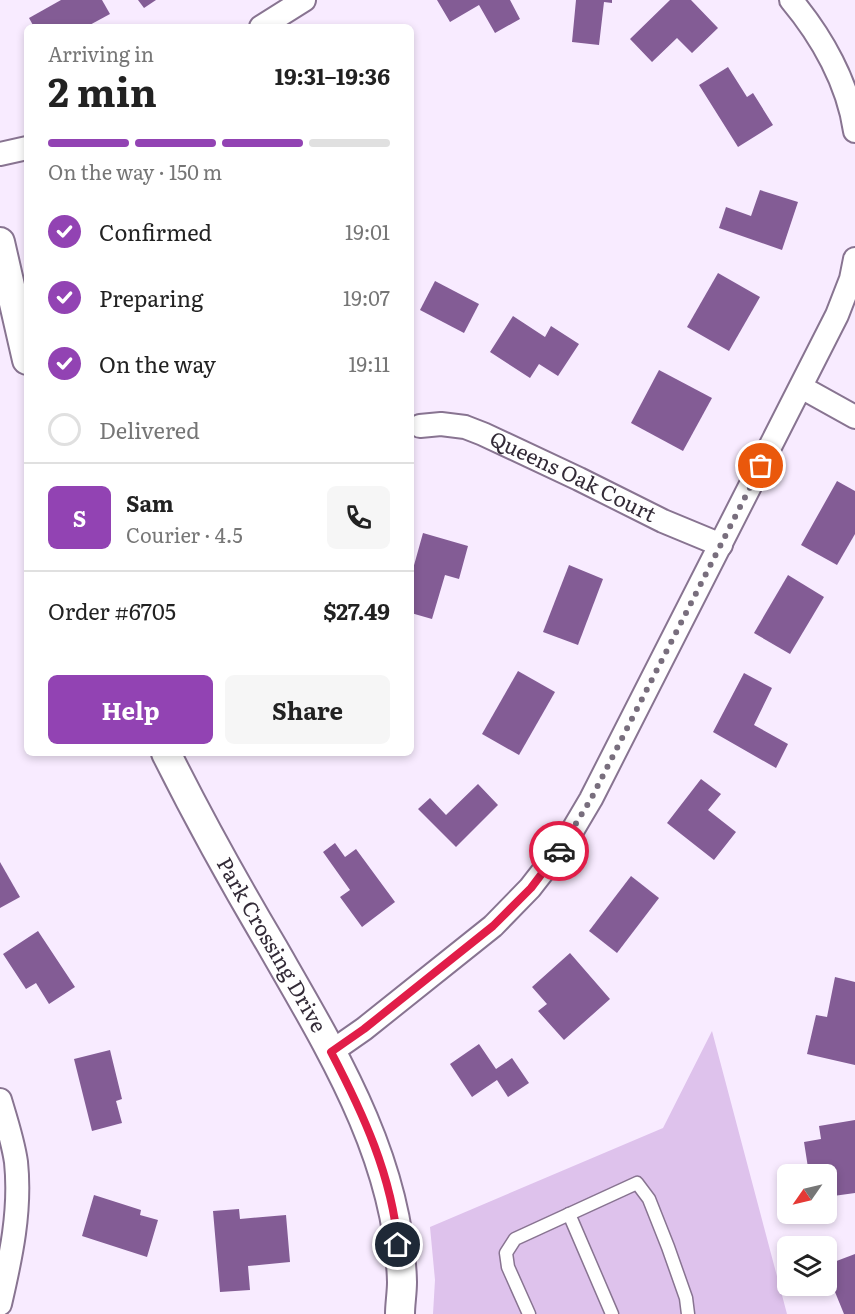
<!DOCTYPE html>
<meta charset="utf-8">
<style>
body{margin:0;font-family:Literata,serif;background:#f6f6f6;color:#222;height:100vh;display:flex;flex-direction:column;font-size:22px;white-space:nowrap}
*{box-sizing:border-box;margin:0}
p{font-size:20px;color:#767676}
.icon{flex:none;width:33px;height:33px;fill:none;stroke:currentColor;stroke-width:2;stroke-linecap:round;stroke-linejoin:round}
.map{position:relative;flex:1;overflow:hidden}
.drawer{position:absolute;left:24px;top:24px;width:390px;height:732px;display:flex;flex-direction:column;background:#fff;border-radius:9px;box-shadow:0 3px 9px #0003}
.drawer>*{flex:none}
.needle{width:39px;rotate:236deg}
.buttons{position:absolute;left:777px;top:1164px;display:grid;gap:12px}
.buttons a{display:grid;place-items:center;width:60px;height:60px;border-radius:9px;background:#fff;box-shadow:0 3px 9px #0003;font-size:30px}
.pin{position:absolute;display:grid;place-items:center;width:51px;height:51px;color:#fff;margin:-26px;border:3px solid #fff;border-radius:50%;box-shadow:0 2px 6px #0007}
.courier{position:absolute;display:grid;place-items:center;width:60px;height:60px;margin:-30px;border:4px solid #e11d48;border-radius:50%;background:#fff;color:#222;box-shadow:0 2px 8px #0007}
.summary em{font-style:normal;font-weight:700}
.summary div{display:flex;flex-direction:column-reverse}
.summary{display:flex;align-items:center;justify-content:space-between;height:102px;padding:0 24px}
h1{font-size:39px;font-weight:700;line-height:45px}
.bar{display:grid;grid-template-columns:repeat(4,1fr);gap:9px 6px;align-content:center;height:72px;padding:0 24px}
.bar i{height:8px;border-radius:4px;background:#e0e0e0}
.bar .on{background:#9243b3}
.bar p{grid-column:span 4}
.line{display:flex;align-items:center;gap:15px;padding:0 24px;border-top:2px solid #e0e0e0}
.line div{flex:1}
.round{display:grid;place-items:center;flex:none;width:63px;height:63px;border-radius:9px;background:#f6f6f6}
ol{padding:0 24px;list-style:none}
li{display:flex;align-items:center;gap:18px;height:66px}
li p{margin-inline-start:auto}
li .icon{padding:6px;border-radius:50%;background:#9243b3;color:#fff;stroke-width:4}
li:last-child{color:#767676}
li i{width:33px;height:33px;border:3px solid #e0e0e0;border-radius:50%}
.action{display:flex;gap:12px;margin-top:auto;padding:12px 24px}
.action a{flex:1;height:69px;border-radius:9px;background:#9243b3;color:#fff;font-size:24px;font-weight:700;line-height:69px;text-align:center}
.action a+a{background:#f6f6f6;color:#222}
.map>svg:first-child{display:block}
.green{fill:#dec2ec}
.building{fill:#835c95}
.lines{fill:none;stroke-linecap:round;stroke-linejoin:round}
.service-casing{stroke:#887491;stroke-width:15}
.minor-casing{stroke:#887491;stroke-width:26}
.tertiary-casing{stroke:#887491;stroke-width:32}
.service{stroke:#fff;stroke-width:12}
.minor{stroke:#fff;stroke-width:22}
.tertiary{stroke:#fff;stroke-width:28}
.done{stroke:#786e7d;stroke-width:6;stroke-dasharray:0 10.8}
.route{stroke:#e11d48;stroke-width:8}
.labels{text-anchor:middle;stroke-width:6;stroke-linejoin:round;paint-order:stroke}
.street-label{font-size:21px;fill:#332b37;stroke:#fefefe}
</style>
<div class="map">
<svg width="855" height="1314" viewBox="0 0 855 1314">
<rect width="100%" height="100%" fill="#f8ebff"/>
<path class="green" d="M712,1031L787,1314H433L435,1280L430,1227L663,1128Z"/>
<g class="building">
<path d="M61,0H102L110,14L86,27H34L29,18Z"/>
<path d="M138,0H156L144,8Z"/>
<path d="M437,0H510L520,19L495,33L479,5L450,22Z"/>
<path d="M576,0H612V3L604,2L599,45L572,42Z"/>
<path d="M670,0H691L718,28L692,53L677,38L652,62L630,39Z"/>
<path d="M728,67L747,97L753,93L773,125L738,147L699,85Z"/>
<path d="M760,190L798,202L782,250L719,228L726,207L751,216Z"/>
<path d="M718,273L760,297L729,351L687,327Z"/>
<path d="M435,281L479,304L464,333L420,310Z"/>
<path d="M513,316L545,337L551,326L579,344L558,376L539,364L530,378L490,352Z"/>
<path d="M659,370L712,398L683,451L631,423Z"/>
<path d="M837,481L855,491V534L837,565L801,545Z"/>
<path d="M423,533L468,546L459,579L445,575L432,619L411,613V576Z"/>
<path d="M569,565L603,579L578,645L543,632Z"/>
<path d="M788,575L824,597L790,654L754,633Z"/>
<path d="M518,671L555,692L519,755L482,734Z"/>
<path d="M744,673L772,688L754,725L788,744L776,768L713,732Z"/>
<path d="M701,779L721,794L708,810L736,832L714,860L667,823Z"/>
<path d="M478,784L498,805L456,847L418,809L430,798L446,815Z"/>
<path d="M335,843L345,857L356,849L395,902L362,927L340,897L350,890L323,852Z"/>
<path d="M0,862L20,897L0,908Z"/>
<path d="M631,876L659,898L617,953L589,931Z"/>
<path d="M38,931L75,987L49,1004L36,983L26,989L3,954Z"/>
<path d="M570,953L610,999L564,1040L538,1011L547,1004L532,987Z"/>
<path d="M835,977L855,982V1065L807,1054L816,1015L827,1017Z"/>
<path d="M479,1044L496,1069L512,1058L529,1083L508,1097L497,1080L472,1097L450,1064Z"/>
<path d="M110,1050L122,1099L116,1101L122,1123L92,1131L74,1059Z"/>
<path d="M855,1120V1193L826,1197V1174H809L804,1142L821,1139L819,1126Z"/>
<path d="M94,1195L141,1210L140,1215L158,1220L147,1257L82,1236Z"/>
<path d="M239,1209L240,1219L286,1215L290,1262L248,1266L250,1290L220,1292L213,1211Z"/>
<path d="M855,1254V1314H844L826,1270V1265Z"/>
</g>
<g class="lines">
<defs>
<g id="service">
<path d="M569,1214L612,1314"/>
<path d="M529,1314L508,1267L506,1253L515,1239L637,1183L649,1199L668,1247L686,1298L688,1314"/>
</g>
<g id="minor">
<path d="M791,0C822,37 848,83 855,131"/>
<path d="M261,27L304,0"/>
<path d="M0,154L27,148"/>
<path d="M801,387L855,417"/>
<path id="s1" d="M420,426L441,424L465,427L483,434L579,479L663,521L721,545"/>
<path d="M331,1052L364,1029L493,926L530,888L565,843L591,799L837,315L851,279L855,259"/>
<path d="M0,1100C6,1120 13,1141 16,1162C21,1210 11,1257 0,1304"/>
</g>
<g id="tertiary">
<path d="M0,242L27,360"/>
<path id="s2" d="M166,753C199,819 235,884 273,948C332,1051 399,1159 402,1282C402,1293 400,1304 400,1314"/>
</g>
</defs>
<use href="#service" class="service-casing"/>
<use href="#minor" class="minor-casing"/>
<use href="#tertiary" class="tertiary-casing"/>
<use href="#service" class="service"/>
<use href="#minor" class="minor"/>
<use href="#tertiary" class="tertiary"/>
</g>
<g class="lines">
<path class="done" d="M559,851L591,799L761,466"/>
<path class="route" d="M398,1245C392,1176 363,1113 331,1052L364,1029L493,926L531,888L559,851"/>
</g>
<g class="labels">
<g class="street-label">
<text dy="7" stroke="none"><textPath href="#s1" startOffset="164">Queens Oak Court</textPath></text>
<text dy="7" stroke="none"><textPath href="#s2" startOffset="219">Park Crossing Drive</textPath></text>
</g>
</g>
</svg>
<div class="buttons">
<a><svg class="needle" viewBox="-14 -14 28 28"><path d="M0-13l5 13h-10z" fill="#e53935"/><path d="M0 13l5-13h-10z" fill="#767676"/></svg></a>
<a><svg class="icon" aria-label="layers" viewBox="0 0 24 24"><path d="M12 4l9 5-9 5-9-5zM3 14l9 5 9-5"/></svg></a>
</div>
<div class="pin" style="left:761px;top:466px;background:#ea580c"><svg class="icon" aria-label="bag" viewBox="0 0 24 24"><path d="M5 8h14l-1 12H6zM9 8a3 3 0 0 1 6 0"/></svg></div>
<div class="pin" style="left:398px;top:1245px;background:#1f2937"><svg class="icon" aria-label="home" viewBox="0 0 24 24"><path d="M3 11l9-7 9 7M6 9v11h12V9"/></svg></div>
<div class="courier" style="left:559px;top:851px"><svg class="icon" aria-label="car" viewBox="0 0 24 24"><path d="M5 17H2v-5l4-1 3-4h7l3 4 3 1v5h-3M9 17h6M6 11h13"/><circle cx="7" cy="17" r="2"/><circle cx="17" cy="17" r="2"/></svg></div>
<section class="drawer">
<div class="summary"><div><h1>2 min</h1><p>Arriving in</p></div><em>19:31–19:36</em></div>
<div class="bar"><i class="on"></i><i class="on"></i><i class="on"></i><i></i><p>On the way · 150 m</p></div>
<ol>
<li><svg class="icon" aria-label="check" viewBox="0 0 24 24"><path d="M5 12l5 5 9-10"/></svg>Confirmed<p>19:01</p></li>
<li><svg class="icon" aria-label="check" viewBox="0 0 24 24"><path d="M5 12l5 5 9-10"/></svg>Preparing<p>19:07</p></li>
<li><svg class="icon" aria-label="check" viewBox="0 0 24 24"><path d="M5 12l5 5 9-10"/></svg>On the way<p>19:11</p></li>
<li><i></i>Delivered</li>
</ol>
<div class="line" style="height:108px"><b class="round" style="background:#9243b3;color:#fff">S</b><div><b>Sam</b><p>Courier · 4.5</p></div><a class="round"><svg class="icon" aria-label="phone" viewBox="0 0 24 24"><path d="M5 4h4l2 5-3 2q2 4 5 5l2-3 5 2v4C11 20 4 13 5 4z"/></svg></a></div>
<div class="line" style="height:78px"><div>Order #6705</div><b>$27.49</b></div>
<div class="action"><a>Help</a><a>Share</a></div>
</section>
</div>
